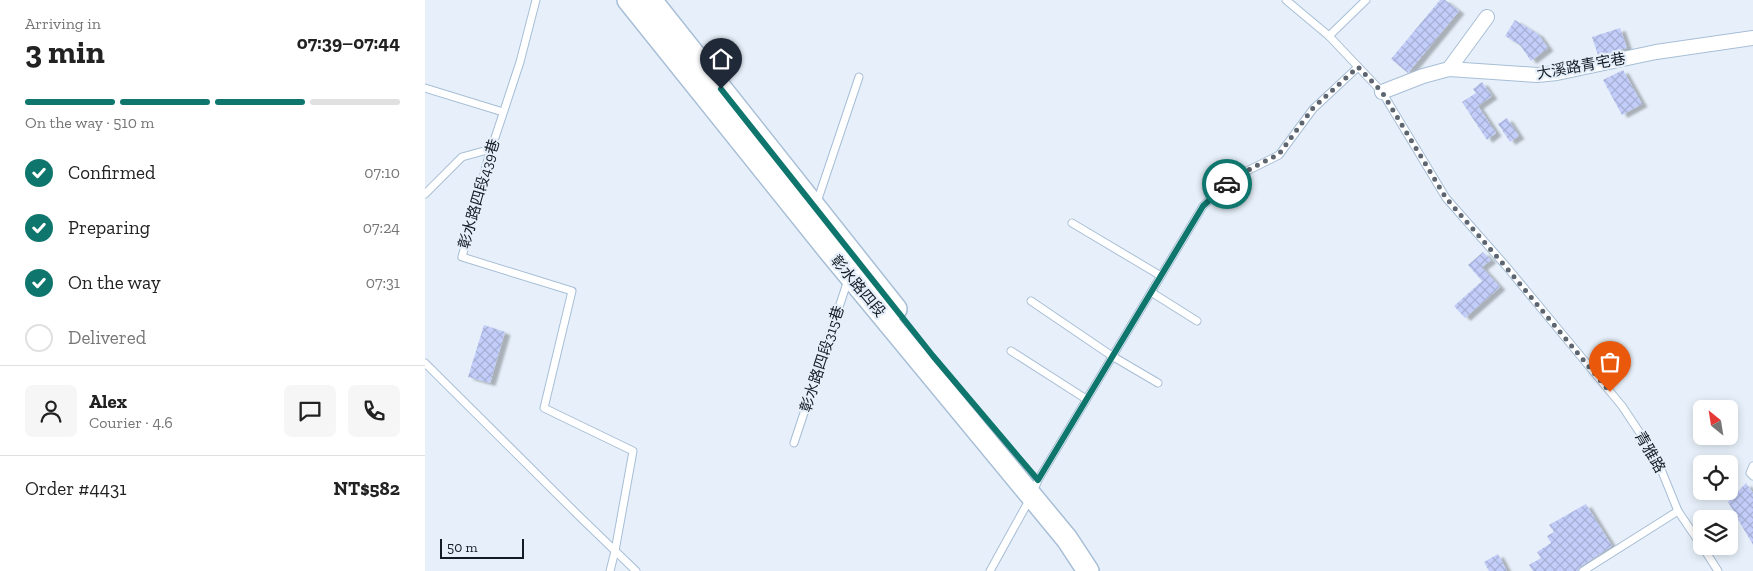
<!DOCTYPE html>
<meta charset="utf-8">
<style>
body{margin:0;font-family:"Zilla Slab","Noto Sans TC",serif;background:#f6f6f6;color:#222;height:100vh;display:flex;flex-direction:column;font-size:19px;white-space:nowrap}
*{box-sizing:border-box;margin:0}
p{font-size:16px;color:#767676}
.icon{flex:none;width:28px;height:28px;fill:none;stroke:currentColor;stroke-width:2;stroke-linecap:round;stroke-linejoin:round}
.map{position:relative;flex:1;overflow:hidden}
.side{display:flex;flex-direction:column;background:#fff;width:425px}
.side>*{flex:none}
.needle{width:32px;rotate:330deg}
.buttons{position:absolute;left:1268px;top:400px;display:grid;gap:10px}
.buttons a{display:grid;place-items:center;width:45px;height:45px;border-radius:8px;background:#fff;box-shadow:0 2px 8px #0003;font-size:25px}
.scale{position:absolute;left:15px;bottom:12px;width:84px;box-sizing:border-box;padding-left:5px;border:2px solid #131c25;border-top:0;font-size:14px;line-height:18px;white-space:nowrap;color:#131c25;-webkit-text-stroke:4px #e7f0fa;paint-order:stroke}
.pin{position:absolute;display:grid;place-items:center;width:42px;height:42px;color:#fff;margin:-51px -21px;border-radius:50% 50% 50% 0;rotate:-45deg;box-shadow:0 0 5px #0007}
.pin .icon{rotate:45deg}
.courier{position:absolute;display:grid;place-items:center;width:50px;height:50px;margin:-25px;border:4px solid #0f766e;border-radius:50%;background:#fff;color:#222;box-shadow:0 1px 6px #0007}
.headline em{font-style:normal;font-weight:700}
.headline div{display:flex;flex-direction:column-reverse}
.headline{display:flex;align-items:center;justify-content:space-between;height:85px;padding:0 25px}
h1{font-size:32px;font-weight:700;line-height:38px}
.bar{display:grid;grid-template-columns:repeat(4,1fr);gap:8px 5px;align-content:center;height:60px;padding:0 25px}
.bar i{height:6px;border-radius:4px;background:#e0e0e0}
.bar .current{background:#0f766e}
.bar p{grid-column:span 4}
.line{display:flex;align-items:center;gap:12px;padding:0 25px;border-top:1px solid #e0e0e0}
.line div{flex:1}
.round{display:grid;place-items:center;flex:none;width:52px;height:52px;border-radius:8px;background:#f6f6f6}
ol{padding:0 25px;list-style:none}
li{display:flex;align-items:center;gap:15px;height:55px}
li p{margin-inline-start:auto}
li .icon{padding:5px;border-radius:50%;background:#0f766e;color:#fff;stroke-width:4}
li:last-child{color:#767676}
li i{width:28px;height:28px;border:2px solid #e0e0e0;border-radius:50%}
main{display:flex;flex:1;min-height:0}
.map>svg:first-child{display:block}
.building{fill:url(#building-cross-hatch);filter:url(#shadow)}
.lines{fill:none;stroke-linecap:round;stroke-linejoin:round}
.lane-casing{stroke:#a7bed6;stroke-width:9}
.street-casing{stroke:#a7bed6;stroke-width:16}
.primary-casing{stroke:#a7bed6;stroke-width:24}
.lane{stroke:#fff;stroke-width:7}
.street{stroke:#fff;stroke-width:14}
.primary{stroke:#fff;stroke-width:21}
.done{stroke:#5d6670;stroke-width:5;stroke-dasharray:0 9}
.route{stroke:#0f766e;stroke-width:6}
.labels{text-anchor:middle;stroke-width:4.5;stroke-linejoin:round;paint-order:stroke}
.street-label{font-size:15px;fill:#131c25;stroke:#e7f0fa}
</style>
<main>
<section class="side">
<div class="headline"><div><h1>3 min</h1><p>Arriving in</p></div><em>07:39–07:44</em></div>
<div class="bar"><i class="current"></i><i class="current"></i><i class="current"></i><i></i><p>On the way · 510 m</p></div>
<ol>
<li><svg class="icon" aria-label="check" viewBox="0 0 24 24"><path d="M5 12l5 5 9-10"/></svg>Confirmed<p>07:10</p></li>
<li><svg class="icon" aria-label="check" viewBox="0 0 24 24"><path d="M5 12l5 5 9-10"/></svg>Preparing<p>07:24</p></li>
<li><svg class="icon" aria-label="check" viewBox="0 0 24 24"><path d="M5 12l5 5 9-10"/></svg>On the way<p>07:31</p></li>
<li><i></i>Delivered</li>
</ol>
<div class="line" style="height:90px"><a class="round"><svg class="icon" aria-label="person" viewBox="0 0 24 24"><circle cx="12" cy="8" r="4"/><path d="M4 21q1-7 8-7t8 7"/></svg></a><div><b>Alex</b><p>Courier · 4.6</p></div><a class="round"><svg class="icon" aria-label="chat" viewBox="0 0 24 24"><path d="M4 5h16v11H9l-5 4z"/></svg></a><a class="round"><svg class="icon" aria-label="phone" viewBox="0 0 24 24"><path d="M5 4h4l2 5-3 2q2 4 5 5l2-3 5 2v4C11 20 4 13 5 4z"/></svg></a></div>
<div class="line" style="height:65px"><div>Order #4431</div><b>NT$582</b></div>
</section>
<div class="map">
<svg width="1328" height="571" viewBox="0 0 1328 571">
<defs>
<pattern id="building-cross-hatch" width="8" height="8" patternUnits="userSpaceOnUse" patternTransform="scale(1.25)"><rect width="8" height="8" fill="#c2cdf9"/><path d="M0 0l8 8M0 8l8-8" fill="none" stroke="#a6afd5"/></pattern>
<filter id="shadow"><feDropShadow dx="5.5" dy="3" stdDeviation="1" flood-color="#0004"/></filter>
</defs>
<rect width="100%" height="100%" fill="#e7f0fa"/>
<g class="building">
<path d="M1015,0H1020L1034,11L983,73L966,59Z"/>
<path d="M1090,20L1113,34L1123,48L1106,61L1095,45L1080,36Z"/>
<path d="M1195,28L1202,48L1173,55L1167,37Z"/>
<path d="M1198,70L1217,104L1197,115L1178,80Z"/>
<path d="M1057,82L1067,96L1053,106L1071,133L1062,140L1037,102L1051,93L1048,89Z"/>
<path d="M1082,118L1094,136L1085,142L1073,124Z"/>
<path d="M1058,252L1066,260L1057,267L1075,287L1040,318L1029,306L1057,281L1043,265Z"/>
<path d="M59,325L80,332L65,383L43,377Z"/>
<path d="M1321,483L1328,493V545L1303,502Z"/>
<path d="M1161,504L1187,546L1155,567L1153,571H1108L1104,565L1116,558L1112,552L1126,543L1122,536L1129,532L1124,525Z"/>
<path d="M1073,554L1082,571H1064L1059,562Z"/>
</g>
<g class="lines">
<defs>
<g id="lane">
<path d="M111,0L95,62L63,159L37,257L147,291L119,408L208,451L190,551L185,571"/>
<path d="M861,0L904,36L957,92L1021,198L1081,266L1197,406L1231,457L1253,511L1276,545"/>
<path d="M904,36L941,0"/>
<path d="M0,88L78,112"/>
<path d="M0,194L37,157L66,149"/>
<path d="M392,202L434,77"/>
<path d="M647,223L736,276"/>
<path d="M726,292L772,321"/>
<path d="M606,301L687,356L733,383"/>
<path d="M586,351L661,399"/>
<path d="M0,363L154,516L211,571"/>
<path d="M369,443L423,280"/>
<path d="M1328,466L1325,473L1328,476"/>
<path d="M1277,546L1293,571"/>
<path d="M565,571L607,495L613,480L778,206L808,178L854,155L888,109L933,67"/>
<path d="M1158,571L1253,511"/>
</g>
<g id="street">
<path d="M1024,69L1062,17"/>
<path d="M957,92L998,76L1024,69L1112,75L1132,73L1231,52L1328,38"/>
</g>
<g id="primary">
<path d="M203,0L405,252L642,539L663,571"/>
<path d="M226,0L471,309"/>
</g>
</defs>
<use href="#lane" class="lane-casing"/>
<use href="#street" class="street-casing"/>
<use href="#primary" class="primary-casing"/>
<use href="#lane" class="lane"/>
<use href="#street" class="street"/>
<use href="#primary" class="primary"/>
</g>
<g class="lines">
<path class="done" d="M802,184L808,178L854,154L888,108L933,67L957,92L1021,198L1080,266L1185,392"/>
<path class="route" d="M296,89L508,356L613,480L778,206L802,184"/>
</g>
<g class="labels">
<g class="street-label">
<text transform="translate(1156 66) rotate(-10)" y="5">大溪路青宅巷</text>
<text transform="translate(54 194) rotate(-74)" y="5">彰水路四段439巷</text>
<text transform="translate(433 286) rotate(50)" y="5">彰水路四段</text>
<text transform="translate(397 359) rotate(-72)" y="5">彰水路四段315巷</text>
<text transform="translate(1225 452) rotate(60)" y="5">青雅路</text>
</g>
</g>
</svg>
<div class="buttons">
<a><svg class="needle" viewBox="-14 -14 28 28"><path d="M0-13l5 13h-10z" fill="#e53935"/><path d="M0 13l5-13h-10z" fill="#767676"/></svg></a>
<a><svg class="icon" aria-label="locate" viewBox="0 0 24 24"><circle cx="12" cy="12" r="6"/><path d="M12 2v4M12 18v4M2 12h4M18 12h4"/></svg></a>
<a><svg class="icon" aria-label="layers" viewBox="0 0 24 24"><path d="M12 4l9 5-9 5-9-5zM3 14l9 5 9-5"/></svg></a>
</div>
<div class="scale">50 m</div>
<div class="pin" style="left:1185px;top:392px;background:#ea580c"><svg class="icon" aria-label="bag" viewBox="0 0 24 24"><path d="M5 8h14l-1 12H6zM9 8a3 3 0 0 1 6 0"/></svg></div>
<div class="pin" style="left:296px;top:89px;background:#1f2937"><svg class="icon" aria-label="home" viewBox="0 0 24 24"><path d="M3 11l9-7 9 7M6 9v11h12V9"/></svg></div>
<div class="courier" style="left:802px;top:184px"><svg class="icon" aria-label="car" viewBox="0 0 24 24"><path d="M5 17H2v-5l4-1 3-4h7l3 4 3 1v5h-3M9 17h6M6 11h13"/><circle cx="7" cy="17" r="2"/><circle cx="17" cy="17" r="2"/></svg></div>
</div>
</main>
